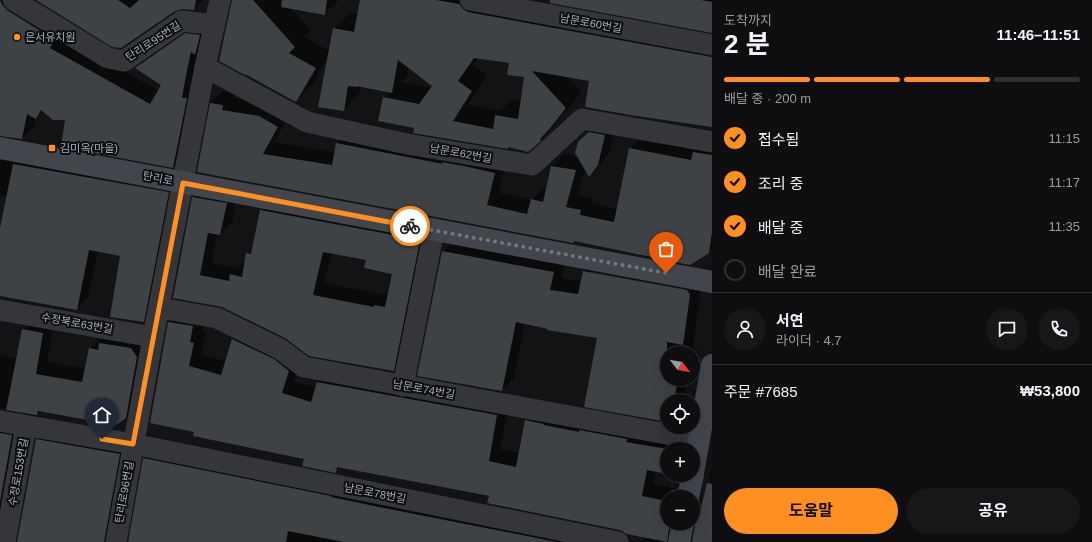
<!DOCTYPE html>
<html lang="ko">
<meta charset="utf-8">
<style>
body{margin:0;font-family:Arial,"Noto Sans KR",sans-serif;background:#171719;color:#f1f3f6;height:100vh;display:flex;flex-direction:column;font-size:15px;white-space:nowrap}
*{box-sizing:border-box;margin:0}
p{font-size:13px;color:#9b9c9f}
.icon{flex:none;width:22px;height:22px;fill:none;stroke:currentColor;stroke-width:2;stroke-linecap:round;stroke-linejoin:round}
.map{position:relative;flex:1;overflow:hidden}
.drawer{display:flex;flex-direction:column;background:#0e0e10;width:380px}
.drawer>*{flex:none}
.needle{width:26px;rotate:121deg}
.fabs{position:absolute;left:660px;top:346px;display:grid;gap:8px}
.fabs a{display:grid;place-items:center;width:40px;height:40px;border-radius:50%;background:#0e0e10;box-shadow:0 4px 16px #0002,0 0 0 1px #2e2e30;font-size:20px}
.pin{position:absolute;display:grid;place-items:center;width:34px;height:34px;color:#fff;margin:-41px -17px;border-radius:50% 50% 50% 0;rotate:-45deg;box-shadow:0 0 4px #0007}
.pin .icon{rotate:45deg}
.courier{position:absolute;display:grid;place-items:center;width:40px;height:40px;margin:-20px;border:3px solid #ff8f21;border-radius:50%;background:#fff;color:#222;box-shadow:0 1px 5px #0007}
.head em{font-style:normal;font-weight:700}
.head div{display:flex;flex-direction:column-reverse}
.head{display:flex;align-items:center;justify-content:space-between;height:68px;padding:0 12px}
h1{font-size:26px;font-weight:700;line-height:30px}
.bar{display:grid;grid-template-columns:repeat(4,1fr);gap:6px 4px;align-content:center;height:48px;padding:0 12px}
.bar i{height:5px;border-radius:3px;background:#2e2e30}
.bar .selected{background:#ff8f21}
.bar p{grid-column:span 4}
.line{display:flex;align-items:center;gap:10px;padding:0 12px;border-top:1px solid #2e2e30}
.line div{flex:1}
.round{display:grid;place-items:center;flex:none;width:42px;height:42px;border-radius:21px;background:#171719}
ol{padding:0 12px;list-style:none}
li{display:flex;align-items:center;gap:12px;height:44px}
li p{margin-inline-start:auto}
li .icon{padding:4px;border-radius:50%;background:#ff8f21;color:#111;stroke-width:4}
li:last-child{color:#9b9c9f}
li i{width:22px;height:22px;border:2px solid #2e2e30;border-radius:50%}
.primary-button{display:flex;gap:8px;margin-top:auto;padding:8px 12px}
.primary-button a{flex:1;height:46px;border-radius:24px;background:#ff8f21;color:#111;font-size:16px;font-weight:700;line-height:46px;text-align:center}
.primary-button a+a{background:#171719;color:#f1f3f6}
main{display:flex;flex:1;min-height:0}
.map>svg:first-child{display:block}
.shadow{fill:#0007;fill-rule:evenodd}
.building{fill:#3f4245;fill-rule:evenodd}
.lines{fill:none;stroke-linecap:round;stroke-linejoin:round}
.minor{stroke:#34363a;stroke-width:21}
.secondary{stroke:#42454b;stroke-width:22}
.done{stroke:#71777e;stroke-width:4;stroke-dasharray:0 7.2}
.route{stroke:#ff8f21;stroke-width:5}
.poi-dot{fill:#ff8f21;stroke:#0e0e10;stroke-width:1.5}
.labels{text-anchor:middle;stroke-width:4;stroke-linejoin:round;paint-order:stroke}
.street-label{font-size:11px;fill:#a3adb7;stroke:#0e0e10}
.poi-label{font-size:11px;fill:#a3adb7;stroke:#0e0e10;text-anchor:start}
</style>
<main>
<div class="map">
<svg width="712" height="542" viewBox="0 0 712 542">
<rect width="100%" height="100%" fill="#131315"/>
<g class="shadow">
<path d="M0,0H21L62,36L159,91L163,84L136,68L148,56L198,22L211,24L185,155L173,167L43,110L36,118L34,126L22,138L0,135Z"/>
<path d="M38,0H203L193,9L183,8L175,10L121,47Z"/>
<path d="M233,0H339L324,14L290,8L311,30L304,37L330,51L334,29L350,13L358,14L361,0H505L712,39V126L590,81L567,77L581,91L567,110L555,122L556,124L540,140L415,127L384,98L390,92L361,86L359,94L343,110L328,57L312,85L296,101ZM479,57L510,63L525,76L521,101L512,100L500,111L468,105L487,75L473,65ZM409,67L433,86L432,88L401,82L407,76Z"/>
<path d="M551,0H712V32Z"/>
<path d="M223,91L235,93L234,98L271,104L290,115L274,142L335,152L337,144L349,132L506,161L499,193L531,200L544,188H547L552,166L564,154L579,157V143L592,130L616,123L610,152L590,176L585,168L578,195L592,198L591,203L618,209L630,148L642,136L712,142V248L708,252L574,241L573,242L198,172L211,103Z"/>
<path d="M0,139L180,181L155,309L143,321L121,255L98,251L88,297L76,309L0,295V233L8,197L0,196Z"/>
<path d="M205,185L238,192L232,222L220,234H217L212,263L237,268L243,263H245L247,254L254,247L261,210L273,198L431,228L405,358L393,370L286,337L223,306L174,297L193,197ZM332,252L367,259L393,273L389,294L387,293L385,295L324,283Z"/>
<path d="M455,240L565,260L562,278L582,281L584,271L596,259L702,283L692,353H667V379H687L683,401H667V421L598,338L525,323L514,378L502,390L443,252ZM592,271L692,290L691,292L592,273Z"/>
<path d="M181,310L205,314L201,330L206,331L201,354L226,361L233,339L245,327L301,359L293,381L316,388L317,382L330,370L509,403L500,449L520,453L526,421L538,408L693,449H667V473L656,470L653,484L687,491L685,497H667V523H680L669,542H643L645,533L490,495L340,467L335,472L305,459L195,431L151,422L169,322Z"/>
<path d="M35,318L55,321L47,362L86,369L90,349L102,337L143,336L138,405L126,417L40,411L36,414L0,408V412L24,423L0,542V355L17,359L23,330Z"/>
<path d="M49,428L131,442L126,542H129L144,459L156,447L611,542H17L37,440Z"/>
<path d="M712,465V483L709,482Z"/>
</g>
<g class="building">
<path d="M0,0L3,6L7,10L55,40L50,48L150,104L161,85L135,68L185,33L200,35L195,55L191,52L186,75L182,98H187L173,168L61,147L65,120H53L41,110L36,119L27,114L22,139L0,136Z"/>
<path d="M36,0H118L130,8L139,0H196L194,10L183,9L175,11L121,48L112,47Z"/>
<path d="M232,0H253L295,47L289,53L316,68L296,102L245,74V75L219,61Z"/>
<path d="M282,0H327L325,15L281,7Z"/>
<path d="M360,0H436L459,4L463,9L468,12L712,57V127L630,115L585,107L589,81L532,71L566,108L551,127L540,139L541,141L528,152L508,147V149L413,133L414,128L378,121L383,97L419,104L432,86L398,60L392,93L357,86V87L348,86L344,111L318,107L333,28L354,32ZM474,58L509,63L507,75L524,77L518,119L495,115L493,129L453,121L472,91L458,81Z"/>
<path d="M550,0H701L712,2V33L550,3Z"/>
<path d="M210,103L223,105L222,110L259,116L278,127L263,154L332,165L336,143L443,164L441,162L464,166L495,173L487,205L527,214L531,199L543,202L551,166L576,170L566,207L581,210L580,215L614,222L629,148L691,160L693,152L712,155V232L709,253L690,265L574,241L573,243L197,172Z"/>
<path d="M589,132L605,135L598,165L589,177L575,153L578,142Z"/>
<path d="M13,164L169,192L144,322L110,317L120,256L89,250L77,310L0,296V228Z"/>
<path d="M192,197L227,203L220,235L208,233L200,275L229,281L230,274L242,277L246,253L251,254L260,210L420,240L394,371L309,356L285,338L222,307L173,298ZM323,252L366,260L364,268L392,274L385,307L374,305V307L313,295Z"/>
<path d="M442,251L554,272L550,290L578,294L583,271L687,290L690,295L683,345L667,342V379H678L674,401H667V422L584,407L597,338L547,330L548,329L516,322L502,391L417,376Z"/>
<path d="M168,322L193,326L190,342L194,343L189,366L221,375L232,339L274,359L289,371L282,393L311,402L317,382L497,415L489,461L516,467L525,420L544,424V425L579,432V430L627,439L626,442L667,449V474L647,470L642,496L667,501V523H670L667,542L627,534L620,530L487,503L489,496L469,492L337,467L336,473L302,466L304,459L193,436L194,432L150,423Z"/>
<path d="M22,329L43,333L36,374L82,382L89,348L98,350L99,343L131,348L137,357L126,418L116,425L38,411L37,415L6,410Z"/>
<path d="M0,433L12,435L0,502Z"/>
<path d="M36,439L120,454L104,542H17Z"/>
<path d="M143,458L331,496V497L379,507L557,542H344L288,531L286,542H128Z"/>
<path d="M707,483L712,484V542H692L695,526V515L699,516Z"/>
</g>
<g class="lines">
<g class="minor">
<path d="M13,0L108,58L124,61L182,21L214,25"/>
<path d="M470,0L712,45"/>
<path d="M205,67L307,122L407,144L532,165L582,119L712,142"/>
<path d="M160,308L217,318L280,349L304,367L699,440"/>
<path d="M0,310L153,337"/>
<path d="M403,386L434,230"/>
<path d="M0,421L133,444L618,542"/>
<path d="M5,542L26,426"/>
<path d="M116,542L153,337L205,67L220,0"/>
</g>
<g class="secondary">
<path d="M0,148L712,282"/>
<path d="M693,473L712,365"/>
<path d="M688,497L693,475"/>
<path d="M679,542L683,523"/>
</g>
</g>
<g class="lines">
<path class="done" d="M410,226L666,273"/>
<path class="route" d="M102,439L133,444L183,183L410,226"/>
</g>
<g class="poi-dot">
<circle cx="17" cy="37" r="4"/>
<rect x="48" y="144" width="8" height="8" rx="2"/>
</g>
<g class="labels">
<g class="street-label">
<text transform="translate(591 23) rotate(10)" y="4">남문로60번길</text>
<text transform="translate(153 41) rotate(-33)" y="4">탄리로95번길</text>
<text transform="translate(461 153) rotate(10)" y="4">남문로62번길</text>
<text transform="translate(158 178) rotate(11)" y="4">탄리로</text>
<text transform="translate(77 323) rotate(10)" y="4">수정북로63번길</text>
<text transform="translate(424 389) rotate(10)" y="4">남문로74번길</text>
<text transform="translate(18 472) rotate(-80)" y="4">수정로153번길</text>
<text transform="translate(124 492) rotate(-80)" y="4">탄리로96번길</text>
<text transform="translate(375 493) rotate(11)" y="4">남문로78번길</text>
</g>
<g class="poi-label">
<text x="25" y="41">은서유치원</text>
<text x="60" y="152">김미옥(마을)</text>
</g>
</g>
</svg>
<div class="fabs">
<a><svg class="needle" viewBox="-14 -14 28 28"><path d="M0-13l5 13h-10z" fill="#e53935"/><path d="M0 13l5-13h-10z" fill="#9b9c9f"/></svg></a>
<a><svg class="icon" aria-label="locate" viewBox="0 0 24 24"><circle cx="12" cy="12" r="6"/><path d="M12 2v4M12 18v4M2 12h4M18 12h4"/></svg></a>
<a>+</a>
<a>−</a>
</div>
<div class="pin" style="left:666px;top:273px;background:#ea580c"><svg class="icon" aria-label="bag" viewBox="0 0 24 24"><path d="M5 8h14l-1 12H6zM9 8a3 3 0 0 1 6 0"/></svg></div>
<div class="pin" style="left:102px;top:439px;background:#1f2937"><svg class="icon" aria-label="home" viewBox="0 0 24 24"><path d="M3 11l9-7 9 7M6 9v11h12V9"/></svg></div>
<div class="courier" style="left:410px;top:226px"><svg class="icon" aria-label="bike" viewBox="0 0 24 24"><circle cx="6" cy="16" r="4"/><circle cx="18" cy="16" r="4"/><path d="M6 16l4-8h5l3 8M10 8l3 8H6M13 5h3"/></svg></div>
</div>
<section class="drawer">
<div class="head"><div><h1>2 분</h1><p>도착까지</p></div><em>11:46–11:51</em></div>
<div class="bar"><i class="selected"></i><i class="selected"></i><i class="selected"></i><i></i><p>배달 중 · 200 m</p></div>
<ol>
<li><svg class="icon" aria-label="check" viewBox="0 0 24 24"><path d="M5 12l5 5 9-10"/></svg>접수됨<p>11:15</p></li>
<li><svg class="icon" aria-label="check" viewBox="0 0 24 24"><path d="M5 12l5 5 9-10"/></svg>조리 중<p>11:17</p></li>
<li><svg class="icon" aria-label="check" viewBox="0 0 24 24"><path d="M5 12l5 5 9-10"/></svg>배달 중<p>11:35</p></li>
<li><i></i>배달 완료</li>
</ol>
<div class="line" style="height:72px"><a class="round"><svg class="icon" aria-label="person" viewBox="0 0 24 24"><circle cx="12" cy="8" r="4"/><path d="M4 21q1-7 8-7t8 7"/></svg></a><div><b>서연</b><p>라이더 · 4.7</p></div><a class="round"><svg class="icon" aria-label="chat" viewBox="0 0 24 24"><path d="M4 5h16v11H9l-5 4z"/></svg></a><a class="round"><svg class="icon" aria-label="phone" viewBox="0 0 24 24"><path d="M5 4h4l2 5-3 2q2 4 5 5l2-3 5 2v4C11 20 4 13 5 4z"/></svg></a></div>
<div class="line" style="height:52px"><div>주문 #7685</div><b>₩53,800</b></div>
<div class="primary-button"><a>도움말</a><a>공유</a></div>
</section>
</main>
